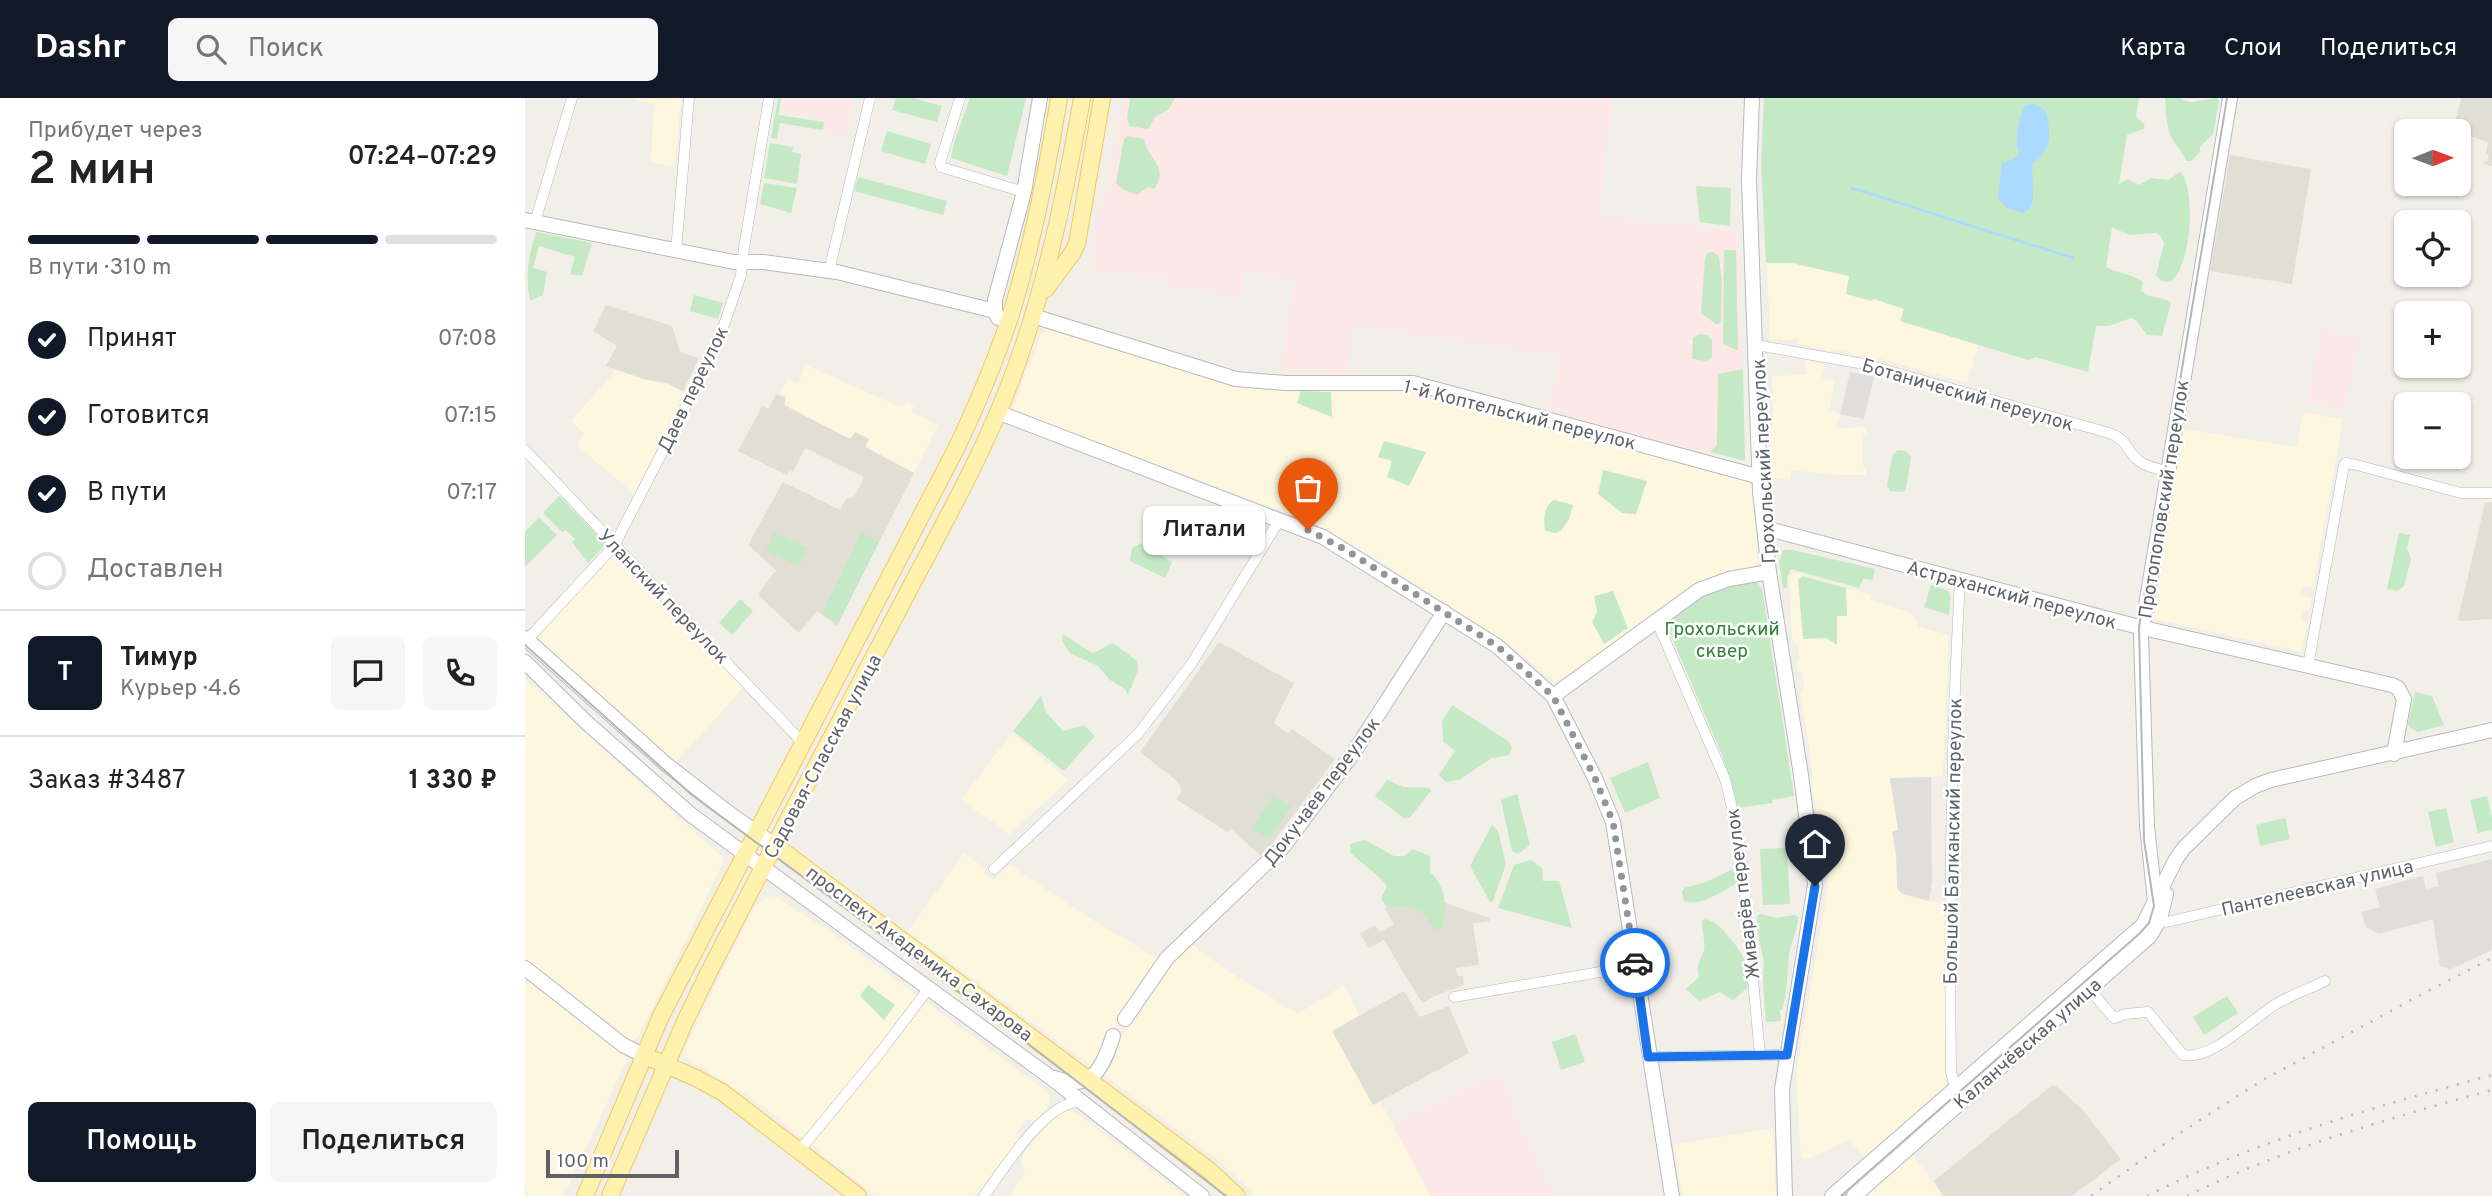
<!DOCTYPE html>
<html lang="ru">
<meta charset="utf-8">
<style>
body{margin:0;font-family:Overpass,sans-serif;background:#f6f6f6;color:#222;height:100vh;display:flex;flex-direction:column;font-size:26px;white-space:nowrap}
*{box-sizing:border-box;margin:0}
p{font-size:23px;color:#767676}
.icon{flex:none;width:38px;height:38px;fill:none;stroke:currentColor;stroke-width:2;stroke-linecap:round;stroke-linejoin:round}
.map{position:relative;flex:1;overflow:hidden}
.side{display:flex;flex-direction:column;background:#fff;width:525px}
.side>*{flex:none}
.needle{width:46px;rotate:89deg}
.tools{position:absolute;left:1869px;top:21px;display:grid;gap:14px}
.tools a{display:grid;place-items:center;width:77px;height:77px;border-radius:10px;background:#fff;box-shadow:0 2px 5px #0004;font-size:35px}
.scale{position:absolute;left:21px;bottom:18px;width:133px;box-sizing:border-box;padding-left:7px;border:4px solid #5f6368;border-top:0;font-size:19px;line-height:24px;white-space:nowrap;color:#5f6368;-webkit-text-stroke:5px #fff;paint-order:stroke}
.pin{position:absolute;display:grid;place-items:center;width:60px;height:60px;color:#fff;margin:-72px -30px;border-radius:50% 50% 50% 0;rotate:-45deg;box-shadow:0 0 7px #0007}
.pin .icon{rotate:45deg}
.courier{position:absolute;display:grid;place-items:center;width:70px;height:70px;margin:-35px;border:5px solid #1a73e8;border-radius:50%;background:#fff;color:#222;box-shadow:0 2px 9px #0007}
.bubble{position:absolute;height:49px;border-radius:10px;background:#fff;box-shadow:0 2px 5px #0004;font-size:23px;font-weight:600;line-height:49px;text-align:center}
.headline em{font-style:normal;font-weight:600}
.headline div{display:flex;flex-direction:column-reverse}
.headline{display:flex;align-items:center;justify-content:space-between;height:119px;padding:0 28px}
h1{font-size:46px;font-weight:600;line-height:52px}
.bar{display:grid;grid-template-columns:repeat(4,1fr);gap:10px 7px;align-content:center;height:84px;padding:0 28px}
.bar i{height:9px;border-radius:5px;background:#e0e0e0}
.bar .selected{background:#111827}
.bar p{grid-column:span 4}
.line{display:flex;align-items:center;gap:18px;padding:0 28px;border-top:2px solid #e0e0e0}
.line div{flex:1}
.round{display:grid;place-items:center;flex:none;width:74px;height:74px;border-radius:10px;background:#f6f6f6}
ol{padding:0 28px;list-style:none}
li{display:flex;align-items:center;gap:21px;height:77px}
li p{margin-inline-start:auto}
li .icon{padding:7px;border-radius:50%;background:#111827;color:#fff;stroke-width:4}
li:last-child{color:#767676}
li i{width:38px;height:38px;border:4px solid #e0e0e0;border-radius:50%}
.button{display:flex;gap:14px;margin-top:auto;padding:14px 28px}
.button a{flex:1;height:80px;border-radius:10px;background:#111827;color:#fff;font-size:28px;font-weight:600;line-height:80px;text-align:center}
.button a+a{background:#f6f6f6;color:#222}
header{display:flex;align-items:center;gap:42px;box-sizing:border-box;height:98px;padding:0 35px;background:#111827;color:#fff}
header strong{font-size:33px}
nav{display:flex;gap:38px;margin-inline-start:auto;font-size:24px}
.search{width:490px;height:63px;background:#f6f6f6;display:flex;align-items:center;gap:18px;box-sizing:border-box;padding:0 24px;border-radius:10px;color:#767676;font-size:26px}
main{display:flex;flex:1;min-height:0}
.map>svg:first-child{display:block}
.commercial{fill:#fef7e0}
.industrial{fill:#e0deda}
.education{fill:#e1ded6}
.medical{fill:#fce8e6}
.green{fill:#c5e8c5}
.water{fill:#aadaff}
.lines{fill:none;stroke-linecap:round;stroke-linejoin:round}
.stream{stroke:#aadaff;stroke-width:2.5}
.street-casing{stroke:#b5b8bc;stroke-width:11}
.secondary-casing{stroke:#b6babf;stroke-width:16}
.primary-casing{stroke:#f2c960;stroke-width:18}
.street{stroke:#fff;stroke-width:10}
.secondary{stroke:#fff;stroke-width:14}
.primary{stroke:#fff2af;stroke-width:16}
.tram{stroke:#b6b7b8;stroke-width:2}
.rail{stroke:#b6b7b8;stroke-width:2.5;stroke-dasharray:2 9;stroke-linecap:butt}
.done{stroke:#929495;stroke-width:7;stroke-dasharray:0 12.6}
.route{stroke:#1a73e8;stroke-width:9}
.labels{text-anchor:middle;stroke-width:5;stroke-linejoin:round;paint-order:stroke}
.street-label{font-size:19px;fill:#5f6368;stroke:#fff}
.park-label{font-size:19px;fill:#348238;stroke:#fff}
</style>
<header>
<strong>Dashr</strong>
<div class="search"><svg class="icon" aria-label="search" viewBox="0 0 24 24"><circle cx="10" cy="10" r="6"/><path d="M15 15l6 6"/></svg>Поиск</div>
<nav><a>Карта</a><a>Слои</a><a>Поделиться</a></nav>
</header>
<main>
<section class="side">
<div class="headline"><div><h1>2 мин</h1><p>Прибудет через</p></div><em>07:24–07:29</em></div>
<div class="bar"><i class="selected"></i><i class="selected"></i><i class="selected"></i><i></i><p>В пути · 310 m</p></div>
<ol>
<li><svg class="icon" aria-label="check" viewBox="0 0 24 24"><path d="M5 12l5 5 9-10"/></svg>Принят<p>07:08</p></li>
<li><svg class="icon" aria-label="check" viewBox="0 0 24 24"><path d="M5 12l5 5 9-10"/></svg>Готовится<p>07:15</p></li>
<li><svg class="icon" aria-label="check" viewBox="0 0 24 24"><path d="M5 12l5 5 9-10"/></svg>В пути<p>07:17</p></li>
<li><i></i>Доставлен</li>
</ol>
<div class="line" style="height:126px"><b class="round" style="background:#111827;color:#fff">Т</b><div><b>Тимур</b><p>Курьер · 4.6</p></div><a class="round"><svg class="icon" aria-label="chat" viewBox="0 0 24 24"><path d="M4 5h16v11H9l-5 4z"/></svg></a><a class="round"><svg class="icon" aria-label="phone" viewBox="0 0 24 24"><path d="M5 4h4l2 5-3 2q2 4 5 5l2-3 5 2v4C11 20 4 13 5 4z"/></svg></a></div>
<div class="line" style="height:91px"><div>Заказ #3487</div><b>1 330 ₽</b></div>
<div class="button"><a>Помощь</a><a>Поделиться</a></div>
</section>
<div class="map">
<svg width="1967" height="1098" viewBox="0 0 1967 1098">
<rect width="100%" height="100%" fill="#f1efe8"/>
<g class="commercial">
<path d="M103,0H156L150,69L126,64L129,6Z"/>
<path d="M1242,165H1267L1324,178L1322,196L1348,201L1379,211L1376,224L1453,247L1442,285L1354,260L1325,256L1323,252L1315,251L1314,254L1273,246V241L1245,242Z"/>
<path d="M524,229L533,231L537,235L694,282L887,288L1228,383L1233,467L1189,479L1058,568L1030,584L978,542L852,461L804,433L774,419L489,313L488,309L516,236Z"/>
<path d="M1280,262L1300,267L1297,280L1310,283L1304,312L1315,316L1311,330L1341,329V336L1338,337V369H1341V377H1312L1266,372V382L1248,379L1245,328L1249,327L1247,278L1281,277Z"/>
<path d="M281,267L377,310L381,304L389,308L386,314L413,327L389,375L340,348L343,340L330,334L326,341L259,307L262,298L256,295L262,281L273,285Z"/>
<path d="M91,272L124,283L142,286L160,295L109,396L53,348L59,335L46,323Z"/>
<path d="M1779,314L1818,322L1788,490L1777,488L1775,497L1787,500L1784,514L1779,513L1776,522L1782,524L1777,554L1630,521L1629,518L1659,331L1771,349Z"/>
<path d="M87,456H90L219,589L150,665L13,543V539Z"/>
<path d="M1268,474L1346,497L1345,502L1387,515L1394,529L1424,537L1418,678L1365,681L1373,733L1368,734L1374,793L1388,800L1420,806L1421,986L1419,993L1342,1063L1325,1042L1285,1060H1276L1271,976L1303,790L1301,760H1297L1286,679H1288L1276,595L1279,589L1277,574H1273L1272,562H1275L1273,547L1267,541L1264,479Z"/>
<path d="M0,581L196,758L199,763L120,925L113,938L107,944H103L87,933L85,927L34,887H28L0,863Z"/>
<path d="M487,635L544,682L485,736L436,702Z"/>
<path d="M439,755L462,772L458,775L468,782L485,767L561,818L635,862L584,939L569,970L383,833Z"/>
<path d="M250,798L316,841L524,995V1007L511,1022H501L498,1026L490,1036L495,1041L450,1098H351L225,999L164,962L161,953L162,946L230,808L240,800Z"/>
<path d="M666,846L703,873L773,916L819,887L834,917L808,933L848,1007L855,1003L906,1098H731L692,1061L576,975L592,945L639,870Z"/>
<path d="M6,881L101,958V963L44,1088L40,1090L37,1098H3L0,1084V887Z"/>
<path d="M543,1011L553,1016L660,1098H483L500,1075L496,1065L499,1055L535,1013Z"/>
<path d="M1248,1030L1251,1098H1157L1149,1047Z"/>
<path d="M1385,1053L1418,1098H1335Z"/>
</g>
<g class="industrial">
<path d="M1325,274L1349,279L1339,321L1315,316Z"/>
<path d="M1406,679L1407,785L1404,803L1376,795L1372,790L1371,754L1367,734L1373,732L1365,680Z"/>
<path d="M1967,761V852L1926,871L1915,868L1908,821L1854,836L1841,829L1836,814L1855,809L1850,791L1898,778L1901,791L1914,788L1911,775Z"/>
</g>
<g class="education">
<path d="M1936,0H1967V68L1958,66L1959,63H1963L1964,57L1961,56L1963,44L1928,33Z"/>
<path d="M1705,57L1786,71L1767,186L1685,173Z"/>
<path d="M81,207L147,228L155,254L174,260L158,293L142,285L122,282L81,268L92,248L68,233Z"/>
<path d="M251,296L261,300L259,307L325,341L330,334L344,341L340,349L389,375L312,528L292,513L274,535L234,498L235,493L251,472L223,447L258,384L315,412L321,401L329,399L339,379L280,350L268,374L264,373L262,377L213,353L237,308L244,311Z"/>
<path d="M1967,404V521L1934,523L1933,521L1960,405Z"/>
<path d="M694,544L769,585L749,625L763,636L767,631L810,661L737,759L706,731L702,734L651,701L657,693L652,683L615,654Z"/>
<path d="M875,789L964,820L965,823L948,825L954,867L931,870L932,878H938L939,887L912,897L897,905L859,842L844,850L835,836L850,827L855,834L869,826L860,810L867,805Z"/>
<path d="M879,893L895,919L924,908L944,955L848,1007L807,933Z"/>
<path d="M1526,988H1531L1557,1011L1596,1061L1547,1098H1418L1409,1083Z"/>
</g>
<g class="medical">
<path d="M259,0H328L321,38L298,34L300,20L257,13Z"/>
<path d="M597,0H1086L1085,35L1081,37L1079,83L1075,110L1078,119L1213,133L1220,363L1024,313L1035,258L829,227L822,277L755,274L770,182L720,174L716,198L644,188V179L627,177L626,179L566,170L573,135L570,134L574,109H579L592,39L587,38L588,34L592,35L593,29L589,28L590,24H594Z"/>
<path d="M1796,232L1834,240L1820,311L1782,304Z"/>
<path d="M967,979H974L1028,1098H906L867,1026Z"/>
</g>
<g class="green">
<path d="M253,0H256L254,17L299,24L298,32L255,25L252,41L246,40Z"/>
<path d="M371,0H387L417,8L412,24L367,12Z"/>
<path d="M445,0H501L482,78L426,60L430,42Z"/>
<path d="M605,0H650L644,11L630,19L623,31L604,28L602,20Z"/>
<path d="M1239,0H1614L1611,18L1620,27L1618,31L1602,37L1594,86L1602,81L1614,87L1626,80L1643,82L1655,74C1672,90 1666,171 1645,184L1636,183L1631,177L1639,145L1635,137L1631,135L1604,137L1587,129L1581,169C1593,175 1607,176 1618,184L1616,192C1624,202 1637,197 1646,205L1637,238L1622,237L1611,222L1606,220L1584,228H1571L1563,274L1510,259L1503,262L1375,223L1379,211L1349,201L1347,203L1321,196L1324,178L1267,165H1241L1236,65Z"/>
<path d="M1640,0H1656L1657,2L1666,4L1692,0L1694,3L1688,36L1675,49V54L1666,63H1661C1658,56 1654,51 1649,44C1641,32 1641,14 1640,0Z"/>
<path d="M362,33L406,46L400,66L356,53Z"/>
<path d="M602,38L619,41C623,62 644,68 630,90L626,91L624,88L612,97L597,91L591,85L599,41Z"/>
<path d="M245,45L268,49L267,54L276,56L272,86L239,80Z"/>
<path d="M333,79L422,103L418,117L329,93Z"/>
<path d="M239,85L272,90L266,115L235,106Z"/>
<path d="M1171,88L1206,90L1205,128L1175,124Z"/>
<path d="M11,134L67,145L57,178L45,176L50,159L14,148L8,170L22,174L18,197L5,203C0,175 3,161 11,134Z"/>
<path d="M1199,152H1211L1213,253L1198,246Z"/>
<path d="M1188,154L1194,159L1197,186L1196,223L1192,227L1176,215L1180,161L1183,155Z"/>
<path d="M169,197L198,205L193,221L165,213Z"/>
<path d="M1174,236L1182,237L1187,242V259L1181,263L1167,261L1168,240Z"/>
<path d="M1218,271L1220,363L1185,354L1192,347L1193,276Z"/>
<path d="M776,293L806,294L807,319L772,305Z"/>
<path d="M859,343L901,354L884,388L862,379L867,363L853,359Z"/>
<path d="M1373,352L1381,353L1386,359L1381,391L1379,394L1365,393L1362,388L1368,356Z"/>
<path d="M1078,372L1122,383L1111,416L1097,415L1073,396Z"/>
<path d="M34,398L81,446L63,465L47,444L50,441L41,432L37,434L18,415Z"/>
<path d="M1029,402L1048,407L1044,421L1036,433L1029,435L1020,432C1018,422 1019,407 1029,402Z"/>
<path d="M14,419L32,437L0,469V434Z"/>
<path d="M249,435L283,450L274,468L241,453Z"/>
<path d="M336,435L354,444L313,525L297,516Z"/>
<path d="M1874,435L1885,437L1882,451L1886,461L1879,488L1872,493L1862,491Z"/>
<path d="M617,445L647,464L640,480L605,463L607,450Z"/>
<path d="M1258,452H1268L1350,471L1348,482L1338,481L1334,490L1266,471L1262,479V490H1258L1254,464Z"/>
<path d="M1278,478L1321,490L1322,518H1312V547L1301,540L1278,541L1273,482Z"/>
<path d="M1226,484H1232L1237,491L1269,698L1247,702L1248,705L1212,710L1198,659L1141,526L1142,522L1184,493Z"/>
<path d="M1406,487C1429,493 1426,494 1424,517L1399,509Z"/>
<path d="M1088,493L1103,530L1079,546L1067,524L1072,514L1069,498Z"/>
<path d="M215,501L228,513L207,537L194,525Z"/>
<path d="M538,536L567,555C574,554 580,547 588,545L612,563L613,572L603,597L600,591L585,582L573,568L545,555L537,543Z"/>
<path d="M1890,594L1907,598L1919,627L1893,634L1884,629L1883,626Z"/>
<path d="M516,598L521,614L538,633L559,627L570,638L539,673L488,633Z"/>
<path d="M927,607L983,643L987,649L984,657L967,660L934,682L921,684L914,677L930,653L918,643L917,624Z"/>
<path d="M1123,664L1135,700L1100,715L1085,680Z"/>
<path d="M862,682L879,689L904,690L906,693L886,718L880,721L850,698Z"/>
<path d="M992,696L1005,747L993,756L987,753L976,702Z"/>
<path d="M748,697L766,708L745,742L727,730Z"/>
<path d="M1962,698L1967,720V732L1953,735L1945,702Z"/>
<path d="M1921,710L1929,744L1911,749L1903,714Z"/>
<path d="M1760,720L1765,741L1735,748L1731,727Z"/>
<path d="M967,727L973,733L981,766L968,803L965,804L945,768Z"/>
<path d="M840,742L869,758H879L888,751L905,758V774C921,789 923,809 917,830L911,832L896,813L880,808H861L856,800L862,789C859,780 834,764 825,754V746Z"/>
<path d="M1262,750L1265,806L1238,807L1235,751Z"/>
<path d="M1006,762L1017,770L1018,783H1034L1047,830L973,810L989,767Z"/>
<path d="M1206,772L1210,773L1213,782L1210,786C1196,794 1175,809 1159,803L1157,794L1159,790L1181,784Z"/>
<path d="M1237,816L1251,820L1269,817L1273,819C1273,832 1266,843 1264,857C1262,876 1263,892 1257,912L1255,911L1256,923L1241,924L1238,886L1239,864L1231,826L1233,817Z"/>
<path d="M1181,821C1192,825 1196,829 1203,838C1218,855 1224,866 1223,889L1208,902L1195,894L1174,903L1161,891L1174,879C1171,863 1175,865 1179,852C1181,843 1176,832 1177,823Z"/>
<path d="M343,887L370,907L359,922L335,898Z"/>
<path d="M1702,898L1713,915L1679,937L1668,919Z"/>
<path d="M1050,936L1060,964L1036,972L1027,944Z"/>
</g>
<path class="water" d="M1509,6L1520,12C1526,32 1528,53 1507,66L1508,102L1505,111L1497,115L1482,110L1473,101L1477,65L1487,62L1494,55C1489,38 1493,24 1500,7Z"/>
<g class="lines">
<path class="stream" d="M1327,90L1548,160"/>
<defs>
<g id="street">
<path d="M435,0L415,65L416,69L499,94"/>
<path d="M10,124L47,0"/>
<path d="M151,153L164,0"/>
<path d="M304,173L345,0"/>
<path d="M1231,247L1339,266L1584,335C1604,342 1600,352 1614,363C1622,369 1632,371 1642,373"/>
<path d="M0,352L278,645"/>
<path d="M1435,482C1426,646 1424,810 1426,974L1428,982L1436,993"/>
<path d="M1132,524L1200,681L1212,730L1217,765L1235,957"/>
<path d="M2,542L89,448L161,308L199,227L216,177L219,150L244,0"/>
<path d="M1783,568L1819,367L1821,365L1828,366L1936,395H1967"/>
<path d="M469,771L613,636L667,565L755,421"/>
<path d="M1633,818L1642,824L1967,748"/>
<path d="M1565,892L1589,920L1601,916L1623,914L1658,957C1686,963 1727,921 1751,906C1766,897 1784,891 1800,883"/>
<path d="M929,899L1110,868"/>
<path d="M1123,959L1262,957"/>
<path d="M275,1052L354,956L404,890"/>
<path d="M459,1098C478,1072 522,1000 558,1004"/>
</g>
<g id="secondary">
<path d="M1227,0L1224,81L1235,393L1244,474L1276,677L1290,787L1257,991L1260,1098"/>
<path d="M0,122L209,164H238L312,174L470,213"/>
<path d="M508,218L711,281L760,285H888L1235,379"/>
<path d="M473,220L470,213V202L499,94L515,0"/>
<path d="M472,314L798,439L972,548L1028,598L1070,680L1088,724L1147,1098"/>
<path d="M1240,430L1614,529L1867,587L1873,590L1879,601L1869,656"/>
<path d="M0,540L142,667L208,718L251,748"/>
<path d="M0,564L60,623L165,716L525,979L677,1098"/>
<path d="M1028,598L1174,492L1204,481L1244,474"/>
<path d="M1630,803L1622,728L1616,538L1705,0"/>
<path d="M0,870L98,947L118,957"/>
<path d="M600,921L642,860L758,749L829,654L919,514"/>
<path d="M530,980C567,994 578,970 588,938"/>
<path d="M1307,1098L1618,827L1651,761L1659,750L1710,700L1730,688L1746,682L1967,632"/>
<path d="M1329,1098L1625,838L1635,821L1641,796"/>
</g>
<g id="primary">
<path d="M521,191L548,154L552,146L577,0"/>
<path d="M251,748L684,1072L712,1098"/>
<path d="M118,957L171,980L197,994L333,1098"/>
<path d="M60,1098L136,918L431,351C452,307 471,262 486,216C508,145 522,73 534,0"/>
<path d="M85,1098L161,921L184,874C246,752 311,631 375,509C416,430 462,351 492,266C523,179 541,91 557,0"/>
</g>
</defs>
<use href="#street" class="street-casing"/>
<use href="#secondary" class="secondary-casing"/>
<use href="#primary" class="primary-casing"/>
<use href="#street" class="street"/>
<use href="#secondary" class="secondary"/>
<use href="#primary" class="primary"/>
<g class="tram">
<path d="M0,547L167,697L480,928L701,1098"/>
<path d="M1316,1098L1614,836L1624,825L1629,808L1619,742L1614,529L1702,0"/>
</g>
<g class="rail">
<path d="M1566,1098L1655,1035L1736,983L1903,893L1967,860"/>
<path d="M1622,1098C1732,1042 1849,1009 1967,977"/>
<path d="M1662,1098C1759,1050 1862,1021 1967,992"/>
</g>
</g>
<g class="lines">
<path class="done" d="M783,432L821,452L972,548L1028,598L1070,680L1088,724L1110,865"/>
<path class="route" d="M1110,865L1123,959L1262,957L1290,788"/>
</g>
<g class="labels">
<g class="street-label">
<text transform="translate(167 291) rotate(-64)" y="7">Даев переулок</text>
<text transform="translate(1443 296) rotate(16)" y="7">Ботанический переулок</text>
<text transform="translate(995 316) rotate(14)" y="7">1-й Коптельский переулок</text>
<text transform="translate(1238 363) rotate(-93)" y="7">Грохольский переулок</text>
<text transform="translate(1638 401) rotate(-81)" y="7">Протопоповский переулок</text>
<text transform="translate(1487 496) rotate(15)" y="7">Астраханский переулок</text>
<text transform="translate(139 498) rotate(46)" y="7">Уланский переулок</text>
<text transform="translate(297 658) rotate(-62)" y="7">Садовая-Спасская улица</text>
<text transform="translate(796 693) rotate(-53)" y="7">Докучаев переулок</text>
<text transform="translate(1427 743) rotate(-89)" y="7">Большой Балканский переулок</text>
<text transform="translate(1792 789) rotate(-13)" y="7">Пантелеевская улица</text>
<text transform="translate(1217 796) rotate(-97)" y="7">Живарёв переулок</text>
<text transform="translate(395 855) rotate(37)" y="7">проспект Академика Сахарова</text>
<text transform="translate(1502 945) rotate(-41)" y="7">Каланчёвская улица</text>
</g>
<g class="park-label">
<text x="1197" y="537">Грохольский<tspan x="1197" dy="22">сквер</tspan></text>
</g>
</g>
</svg>
<div class="tools">
<a><svg class="needle" viewBox="-14 -14 28 28"><path d="M0-13l5 13h-10z" fill="#e53935"/><path d="M0 13l5-13h-10z" fill="#767676"/></svg></a>
<a><svg class="icon" aria-label="locate" viewBox="0 0 24 24"><circle cx="12" cy="12" r="6"/><path d="M12 2v4M12 18v4M2 12h4M18 12h4"/></svg></a>
<a>+</a>
<a>−</a>
</div>
<div class="scale">100 m</div>
<div class="pin" style="left:783px;top:432px;background:#ea580c"><svg class="icon" aria-label="bag" viewBox="0 0 24 24"><path d="M5 8h14l-1 12H6zM9 8a3 3 0 0 1 6 0"/></svg></div>
<div class="pin" style="left:1290px;top:788px;background:#1f2937"><svg class="icon" aria-label="home" viewBox="0 0 24 24"><path d="M3 11l9-7 9 7M6 9v11h12V9"/></svg></div>
<div class="courier" style="left:1110px;top:865px"><svg class="icon" aria-label="car" viewBox="0 0 24 24"><path d="M5 17H2v-5l4-1 3-4h7l3 4 3 1v5h-3M9 17h6M6 11h13"/><circle cx="7" cy="17" r="2"/><circle cx="17" cy="17" r="2"/></svg></div>
<div class="bubble" style="left:618px;top:408px;width:122px">Литали</div>
</div>
</main>
